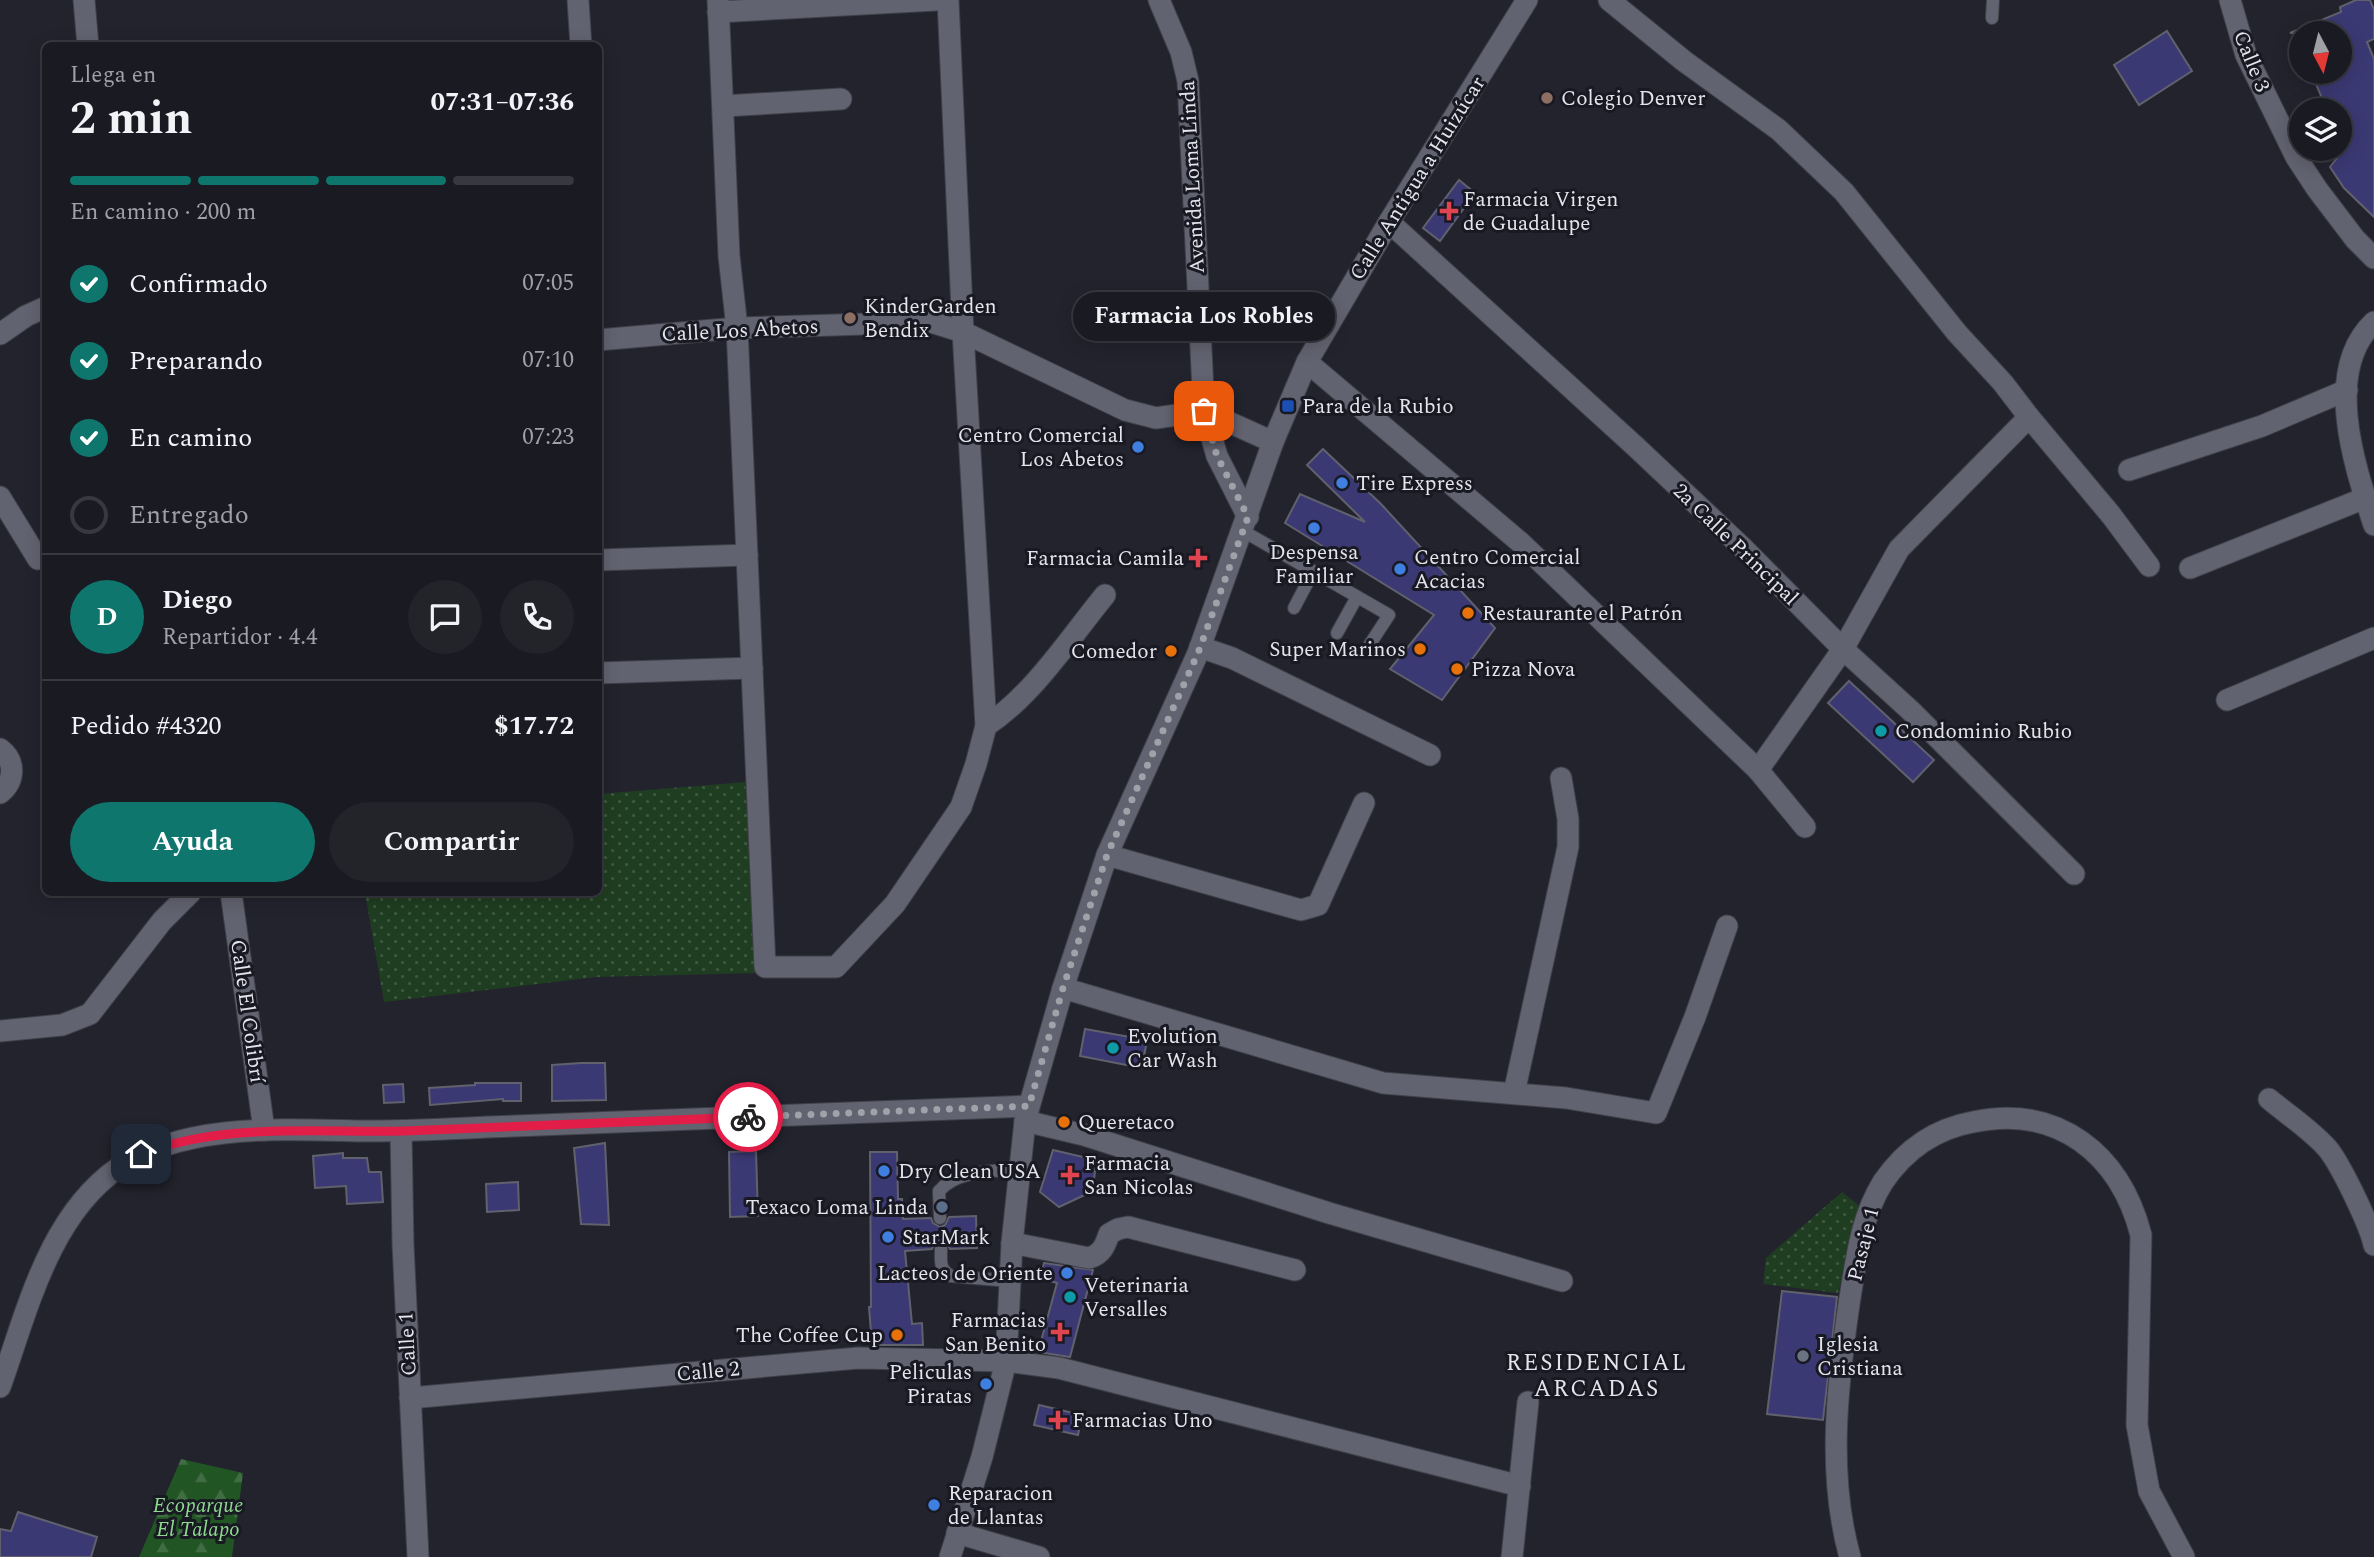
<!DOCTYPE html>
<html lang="es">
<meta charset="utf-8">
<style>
body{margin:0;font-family:Spectral,serif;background:#23232a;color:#f1f3f6;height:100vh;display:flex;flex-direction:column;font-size:26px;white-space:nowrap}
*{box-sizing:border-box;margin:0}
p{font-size:23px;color:#9fa1a5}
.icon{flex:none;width:38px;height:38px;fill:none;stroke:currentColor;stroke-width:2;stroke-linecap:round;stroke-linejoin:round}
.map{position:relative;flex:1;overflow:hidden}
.details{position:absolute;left:42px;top:42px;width:560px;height:854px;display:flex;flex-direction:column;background:#1a1a22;border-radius:10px;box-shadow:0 4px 18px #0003,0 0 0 2px #383840}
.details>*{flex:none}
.needle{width:46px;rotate:173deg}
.tools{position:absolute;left:2289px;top:21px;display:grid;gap:14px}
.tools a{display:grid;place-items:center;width:63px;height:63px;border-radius:50%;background:#1a1a22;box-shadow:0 4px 18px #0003,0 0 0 2px #383840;font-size:35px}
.pin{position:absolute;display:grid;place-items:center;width:60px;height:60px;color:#fff;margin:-30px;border-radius:14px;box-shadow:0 4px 10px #0006}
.courier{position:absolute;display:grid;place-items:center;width:70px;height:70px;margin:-35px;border:5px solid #e11d48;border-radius:50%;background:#fff;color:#222;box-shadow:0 2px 9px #0007}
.bubble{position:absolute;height:49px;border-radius:24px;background:#1a1a22;box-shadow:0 4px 18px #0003,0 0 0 2px #383840;font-size:23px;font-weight:700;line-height:49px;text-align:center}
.head em{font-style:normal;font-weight:700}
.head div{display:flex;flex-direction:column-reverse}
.head{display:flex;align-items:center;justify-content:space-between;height:119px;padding:0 28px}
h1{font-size:46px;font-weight:700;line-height:52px}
.bar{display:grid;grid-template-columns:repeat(4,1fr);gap:10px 7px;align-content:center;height:84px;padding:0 28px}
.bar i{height:9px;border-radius:5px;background:#383840}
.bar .on{background:#0f766e}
.bar p{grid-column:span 4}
.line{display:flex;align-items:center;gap:18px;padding:0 28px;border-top:2px solid #383840}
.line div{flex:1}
.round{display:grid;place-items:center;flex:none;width:74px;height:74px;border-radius:37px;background:#23232a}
ol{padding:0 28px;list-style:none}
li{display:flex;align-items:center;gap:21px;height:77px}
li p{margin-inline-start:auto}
li .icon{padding:7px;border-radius:50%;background:#0f766e;color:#fff;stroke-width:4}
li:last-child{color:#9fa1a5}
li i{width:38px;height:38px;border:4px solid #383840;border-radius:50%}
.button{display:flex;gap:14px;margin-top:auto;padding:14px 28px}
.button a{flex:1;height:80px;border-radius:42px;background:#0f766e;color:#fff;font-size:28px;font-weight:700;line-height:80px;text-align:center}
.button a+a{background:#23232a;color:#f1f3f6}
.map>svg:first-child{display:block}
.forest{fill:url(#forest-firs)}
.park{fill:url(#park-dots)}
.building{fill:#3b3973;stroke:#60616d;stroke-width:2}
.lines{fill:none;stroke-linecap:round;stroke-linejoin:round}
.lane-casing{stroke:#404049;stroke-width:14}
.street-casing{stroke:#404049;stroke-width:23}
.secondary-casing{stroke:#404049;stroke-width:23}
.lane{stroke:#626370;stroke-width:12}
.street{stroke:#626370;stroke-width:21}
.secondary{stroke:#626370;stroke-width:21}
.done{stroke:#a0a1a9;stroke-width:7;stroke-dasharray:0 12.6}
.route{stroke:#e11d48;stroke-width:9}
.education-dot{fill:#8d6e63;stroke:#191923;stroke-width:2.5}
.health-dot{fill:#e0444e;stroke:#191923;stroke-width:2.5}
.transit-dot{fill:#1a4fb4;stroke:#191923;stroke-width:2.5}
.shop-dot{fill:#3f7fe0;stroke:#191923;stroke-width:2.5}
.food-dot{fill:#e8710a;stroke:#191923;stroke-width:2.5}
.culture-dot{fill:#0f9aa8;stroke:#191923;stroke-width:2.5}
.service-dot{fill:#5c6f8a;stroke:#191923;stroke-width:2.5}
.worship-dot{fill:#6b7280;stroke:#191923;stroke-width:2.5}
.labels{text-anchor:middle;stroke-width:6;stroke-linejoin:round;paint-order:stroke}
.street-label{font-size:21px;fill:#e4e5ec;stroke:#191923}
.poi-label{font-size:21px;fill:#e4e5ec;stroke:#191923;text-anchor:start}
.park-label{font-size:21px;font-style:italic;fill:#8dd88e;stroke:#191923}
.neighbourhood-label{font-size:23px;letter-spacing:2px;fill:#e4e5ec;stroke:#191923}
</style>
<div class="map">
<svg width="2374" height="1557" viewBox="0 0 2374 1557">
<defs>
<pattern id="forest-firs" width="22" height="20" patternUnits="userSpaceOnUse" patternTransform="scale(1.75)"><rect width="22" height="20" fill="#215524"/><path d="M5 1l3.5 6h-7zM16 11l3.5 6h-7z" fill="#416d44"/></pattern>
<pattern id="park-dots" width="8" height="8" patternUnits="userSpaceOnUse" patternTransform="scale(1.75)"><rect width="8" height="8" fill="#1f3d20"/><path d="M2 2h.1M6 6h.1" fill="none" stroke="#3f5941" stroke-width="1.8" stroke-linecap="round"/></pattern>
</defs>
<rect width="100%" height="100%" fill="#22232d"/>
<path class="forest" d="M181,1459L243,1473L232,1557H139Z"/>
<g class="park">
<path d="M745,782L758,973L597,977L384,1002L365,893L598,892L599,794Z"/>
<path d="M1842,1192L1866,1211L1851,1242L1838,1293L1763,1284L1766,1258Z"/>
</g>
<g class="building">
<path d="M2356,0H2370L2374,10V39L2367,42L2374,59V217L2344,188L2330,167L2337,158L2333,149H2340V110H2327L2313,77L2325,72H2340V33H2290L2341,12L2340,7Z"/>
<path d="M2167,31L2192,71L2139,105L2114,65Z"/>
<path d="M1459,180L1475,193L1440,241L1423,228Z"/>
<path d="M1323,449L1381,504L1495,628L1442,700L1390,669L1434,615L1285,523L1300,494L1365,522L1307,465Z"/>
<path d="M1849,681L1934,760L1913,782L1828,703Z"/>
<path d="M1085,1029L1147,1040L1142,1068L1080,1056Z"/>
<path d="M581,1063H605L606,1100L552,1101V1065Z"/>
<path d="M475,1083H521V1101H503V1099L430,1105L429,1088L475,1085Z"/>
<path d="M403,1084L404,1102L384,1103L383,1085Z"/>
<path d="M605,1143L609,1225L581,1224L574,1148Z"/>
<path d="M1053,1150L1096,1160L1093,1191L1059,1207L1040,1192Z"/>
<path d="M756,1151L758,1216L730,1217L729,1152Z"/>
<path d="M870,1152H897L898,1199H902L903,1219L931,1218L933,1223L940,1227L945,1225L949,1217L976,1216L977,1248L950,1249L946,1242L940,1240L934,1244L932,1249L905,1251L912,1324L922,1323L923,1345H872L869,1307H871Z"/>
<path d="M343,1153V1158H367L369,1172H381L383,1202L347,1204L346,1186L315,1188L313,1156Z"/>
<path d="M518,1182L519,1210L487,1212L486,1184Z"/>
<path d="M1044,1263L1093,1270L1070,1357L1038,1352L1057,1283L1040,1278Z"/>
<path d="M1782,1291L1837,1297L1823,1420L1767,1414Z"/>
<path d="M1039,1405L1082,1415L1078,1435L1034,1425Z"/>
<path d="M18,1512L97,1537L91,1557H0V1529L11,1531Z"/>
</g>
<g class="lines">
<defs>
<g id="lane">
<path d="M1992,18L1993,0"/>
<path d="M1243,531L1389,615L1370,644"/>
<path d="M1294,608L1313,572"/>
<path d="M1337,633L1357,597"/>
<path d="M940,1218L939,1191C958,1169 994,1172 1020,1169"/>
<path d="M941,1249C941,1262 939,1269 951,1276L1010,1281"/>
</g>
<g id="street">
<path d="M84,0L88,46"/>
<path d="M578,0L581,46"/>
<path d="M718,0L729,256L737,328L765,967H836L895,904L961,807L976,764L986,726L963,332L948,0"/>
<path d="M1609,0L1684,61L1779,130L1844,192L1957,333L2003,383L2029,417L2111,515L2149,566"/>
<path d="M2230,0L2246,55L2296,157L2317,189L2355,239L2374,258"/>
<path d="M718,12L936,0"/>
<path d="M724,106L841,99"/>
<path d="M1389,222L1636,447L1743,548L1843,649L1911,711L2074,874"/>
<path d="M2374,322C2322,371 2355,467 2374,525"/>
<path d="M0,334L26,316L46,307"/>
<path d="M598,340L737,328L931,322L963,332L1125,410L1156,418L1204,411"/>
<path d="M1307,362L1521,543L1758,770L1805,827"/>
<path d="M2129,470L2262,426L2347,390"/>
<path d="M0,497L38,559"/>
<path d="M598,560L747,555"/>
<path d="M2190,568L2365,498"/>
<path d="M1200,647L1232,658L1430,755"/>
<path d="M598,673L752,668"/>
<path d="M2227,700L2374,638"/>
<path d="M986,726C1033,695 1069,639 1105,595"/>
<path d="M0,749C16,761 15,781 0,793"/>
<path d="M1758,770L1843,649L1899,549L2029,417"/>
<path d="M1107,855L1301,910L1318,905L1364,803"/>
<path d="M231,892L264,1130"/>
<path d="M1063,988L1383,1083L1566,1098L1656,1113L1695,1017L1727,926"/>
<path d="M0,1031L62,1025L90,1014L162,921L191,892"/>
<path d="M1514,1093L1568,847V819L1561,778"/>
<path d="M2269,1099C2288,1115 2310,1129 2327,1148C2340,1163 2370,1225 2374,1245"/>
<path d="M1025,1121L1084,1135L1329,1213L1562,1281"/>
<path d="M401,1131L403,1244L418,1557"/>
<path d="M1012,1243L1089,1258C1102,1254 1105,1246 1109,1234L1118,1229L1128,1227L1295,1270"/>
<path d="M410,1398L858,1358L1006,1361L1059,1368L1520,1486"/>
<path d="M957,1533L1039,1557"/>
<path d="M1512,1557L1528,1402"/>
</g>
<g id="secondary">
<path d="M1159,0L1181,52L1188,81L1204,411L1217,456L1248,517"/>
<path d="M1204,411L1273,442"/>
<path d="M0,1387C27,1312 48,1217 118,1168C187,1121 290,1130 370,1131C409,1131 449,1129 488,1127C668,1120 849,1113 1029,1106"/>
<path d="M950,1557L982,1457L1006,1361L1012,1243L1025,1121L1063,988L1107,855L1198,653L1273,442L1307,362L1389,222L1527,0"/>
<path d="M1850,1557C1827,1475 1837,1387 1849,1304C1856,1262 1860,1219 1883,1182C1905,1150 1934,1129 1973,1122C2058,1104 2120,1154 2141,1235L2137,1425L2149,1491L2184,1557"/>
</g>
</defs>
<use href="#lane" class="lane-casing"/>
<use href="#street" class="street-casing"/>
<use href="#secondary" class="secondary-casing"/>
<use href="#lane" class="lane"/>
<use href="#street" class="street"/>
<use href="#secondary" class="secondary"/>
</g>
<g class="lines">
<path class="done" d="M748,1117L1029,1106L1063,988L1107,855L1198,653L1248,517L1217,456L1204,411"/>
<path class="route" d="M141,1154C225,1122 315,1133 404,1131C518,1127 633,1122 748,1117"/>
</g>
<g class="education-dot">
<circle cx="1547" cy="98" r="7"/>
<circle cx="850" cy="318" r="7"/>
</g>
<g class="health-dot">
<path d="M1445.5 200.5h7v7h7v7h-7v7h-7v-7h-7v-7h7z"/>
<path d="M1194.5 547.5h7v7h7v7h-7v7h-7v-7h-7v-7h7z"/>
<path d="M1066.5 1164.5h7v7h7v7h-7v7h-7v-7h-7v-7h7z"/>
<path d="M1056.5 1321.5h7v7h7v7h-7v7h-7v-7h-7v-7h7z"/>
<path d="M1054.5 1409.5h7v7h7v7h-7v7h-7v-7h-7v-7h7z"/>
</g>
<rect class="transit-dot" x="1281" y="399" width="14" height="14" rx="3.5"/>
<g class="shop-dot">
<circle cx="1138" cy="447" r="7"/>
<circle cx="1342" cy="483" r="7"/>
<circle cx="1314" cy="528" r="7"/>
<circle cx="1400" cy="569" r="7"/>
<circle cx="884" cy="1171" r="7"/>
<circle cx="888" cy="1237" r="7"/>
<circle cx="1067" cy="1273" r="7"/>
<circle cx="986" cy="1384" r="7"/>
<circle cx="934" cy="1505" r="7"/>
</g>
<g class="food-dot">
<circle cx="1468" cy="613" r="7"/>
<circle cx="1420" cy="649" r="7"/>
<circle cx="1171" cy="651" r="7"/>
<circle cx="1457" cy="669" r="7"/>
<circle cx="1064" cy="1122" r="7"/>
<circle cx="897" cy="1335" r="7"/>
</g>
<g class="culture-dot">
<circle cx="1881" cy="731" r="7"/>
<circle cx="1113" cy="1048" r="7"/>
<circle cx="1070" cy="1297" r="7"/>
</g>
<circle class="service-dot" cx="942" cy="1207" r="7"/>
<circle class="worship-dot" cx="1803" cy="1356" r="7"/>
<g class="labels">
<g class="street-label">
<text transform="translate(2252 61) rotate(68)" y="7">Calle 3</text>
<text transform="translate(1192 177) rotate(-93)" y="7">Avenida Loma Linda</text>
<text transform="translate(1417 178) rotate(-58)" y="7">Calle Antigua a Huizúcar</text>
<text transform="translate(740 330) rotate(-3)" y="7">Calle Los Abetos</text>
<text transform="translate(1736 544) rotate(44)" y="7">2a Calle Principal</text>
<text transform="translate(248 1011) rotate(82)" y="7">Calle El Colibrí</text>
<text transform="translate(1863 1244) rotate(-76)" y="7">Pasaje 1</text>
<text transform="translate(407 1344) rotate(-93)" y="7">Calle 1</text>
<text transform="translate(708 1371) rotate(-5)" y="7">Calle 2</text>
</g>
<g class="poi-label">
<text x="1561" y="105">Colegio Denver</text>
<text x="1463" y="206">Farmacia Virgen<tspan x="1463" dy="24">de Guadalupe</tspan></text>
<text x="864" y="313">KinderGarden<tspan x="864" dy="24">Bendix</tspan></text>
<text x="1302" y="413">Para de la Rubio</text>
<text x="1124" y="442" text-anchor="end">Centro Comercial<tspan x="1124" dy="24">Los Abetos</tspan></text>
<text x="1356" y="490">Tire Express</text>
<text x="1314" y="559" text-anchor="middle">Despensa<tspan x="1314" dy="24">Familiar</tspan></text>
<text x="1414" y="564">Centro Comercial<tspan x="1414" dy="24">Acacias</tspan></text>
<text x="1184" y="565" text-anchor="end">Farmacia Camila</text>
<text x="1482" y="620">Restaurante el Patrón</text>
<text x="1406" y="656" text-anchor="end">Super Marinos</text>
<text x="1157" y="658" text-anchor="end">Comedor</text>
<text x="1471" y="676">Pizza Nova</text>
<text x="1895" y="738">Condominio Rubio</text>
<text x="1127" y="1043">Evolution<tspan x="1127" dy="24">Car Wash</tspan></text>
<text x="1078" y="1129">Queretaco</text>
<text x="1084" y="1170">Farmacia<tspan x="1084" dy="24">San Nicolas</tspan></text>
<text x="898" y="1178">Dry Clean USA</text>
<text x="928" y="1214" text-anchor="end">Texaco Loma Linda</text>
<text x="902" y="1244">StarMark</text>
<text x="1053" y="1280" text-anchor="end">Lacteos de Oriente</text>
<text x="1084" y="1292">Veterinaria<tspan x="1084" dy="24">Versalles</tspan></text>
<text x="1046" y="1327" text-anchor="end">Farmacias<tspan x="1046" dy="24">San Benito</tspan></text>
<text x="883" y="1342" text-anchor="end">The Coffee Cup</text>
<text x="1817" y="1351">Iglesia<tspan x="1817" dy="24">Cristiana</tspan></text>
<text x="972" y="1379" text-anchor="end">Peliculas<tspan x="972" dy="24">Piratas</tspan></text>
<text x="1072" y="1427">Farmacias Uno</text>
<text x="948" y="1500">Reparacion<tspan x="948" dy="24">de Llantas</tspan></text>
</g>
<g class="park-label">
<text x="198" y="1512">Ecoparque<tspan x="198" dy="24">El Talapo</tspan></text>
</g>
<g class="neighbourhood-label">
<text x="1597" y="1370">RESIDENCIAL<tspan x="1597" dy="26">ARCADAS</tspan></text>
</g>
</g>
</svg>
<div class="tools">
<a><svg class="needle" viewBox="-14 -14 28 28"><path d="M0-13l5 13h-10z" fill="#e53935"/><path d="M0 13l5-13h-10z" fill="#9fa1a5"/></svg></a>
<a><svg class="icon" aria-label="layers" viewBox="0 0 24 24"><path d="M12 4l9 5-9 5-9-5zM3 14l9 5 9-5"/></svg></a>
</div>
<div class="pin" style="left:1204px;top:411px;background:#ea580c"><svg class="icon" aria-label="bag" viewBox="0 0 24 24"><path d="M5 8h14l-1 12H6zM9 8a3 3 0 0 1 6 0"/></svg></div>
<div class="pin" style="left:141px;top:1154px;background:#1f2937"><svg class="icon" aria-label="home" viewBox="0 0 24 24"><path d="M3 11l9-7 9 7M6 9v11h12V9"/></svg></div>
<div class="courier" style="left:748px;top:1117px"><svg class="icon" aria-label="bike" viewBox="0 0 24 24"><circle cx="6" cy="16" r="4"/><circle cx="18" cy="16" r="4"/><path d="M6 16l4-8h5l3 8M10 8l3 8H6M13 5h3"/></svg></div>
<div class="bubble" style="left:1073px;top:292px;width:262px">Farmacia Los Robles</div>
<section class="details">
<div class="head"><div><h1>2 min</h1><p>Llega en</p></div><em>07:31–07:36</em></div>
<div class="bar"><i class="on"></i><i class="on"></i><i class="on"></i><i></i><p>En camino · 200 m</p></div>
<ol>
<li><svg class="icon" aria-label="check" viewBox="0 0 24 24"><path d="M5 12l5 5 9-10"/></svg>Confirmado<p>07:05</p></li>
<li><svg class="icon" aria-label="check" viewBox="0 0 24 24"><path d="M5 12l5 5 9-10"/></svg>Preparando<p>07:10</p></li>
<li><svg class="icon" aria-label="check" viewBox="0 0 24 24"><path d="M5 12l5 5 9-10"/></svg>En camino<p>07:23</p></li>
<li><i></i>Entregado</li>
</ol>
<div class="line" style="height:126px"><b class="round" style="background:#0f766e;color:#fff">D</b><div><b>Diego</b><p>Repartidor · 4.4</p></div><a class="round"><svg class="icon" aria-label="chat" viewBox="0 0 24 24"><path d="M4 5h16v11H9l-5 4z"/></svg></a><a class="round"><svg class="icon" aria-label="phone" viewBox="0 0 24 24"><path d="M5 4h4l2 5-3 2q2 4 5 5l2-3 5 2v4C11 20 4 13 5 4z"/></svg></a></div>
<div class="line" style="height:91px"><div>Pedido #4320</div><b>$17.72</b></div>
<div class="button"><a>Ayuda</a><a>Compartir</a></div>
</section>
</div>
